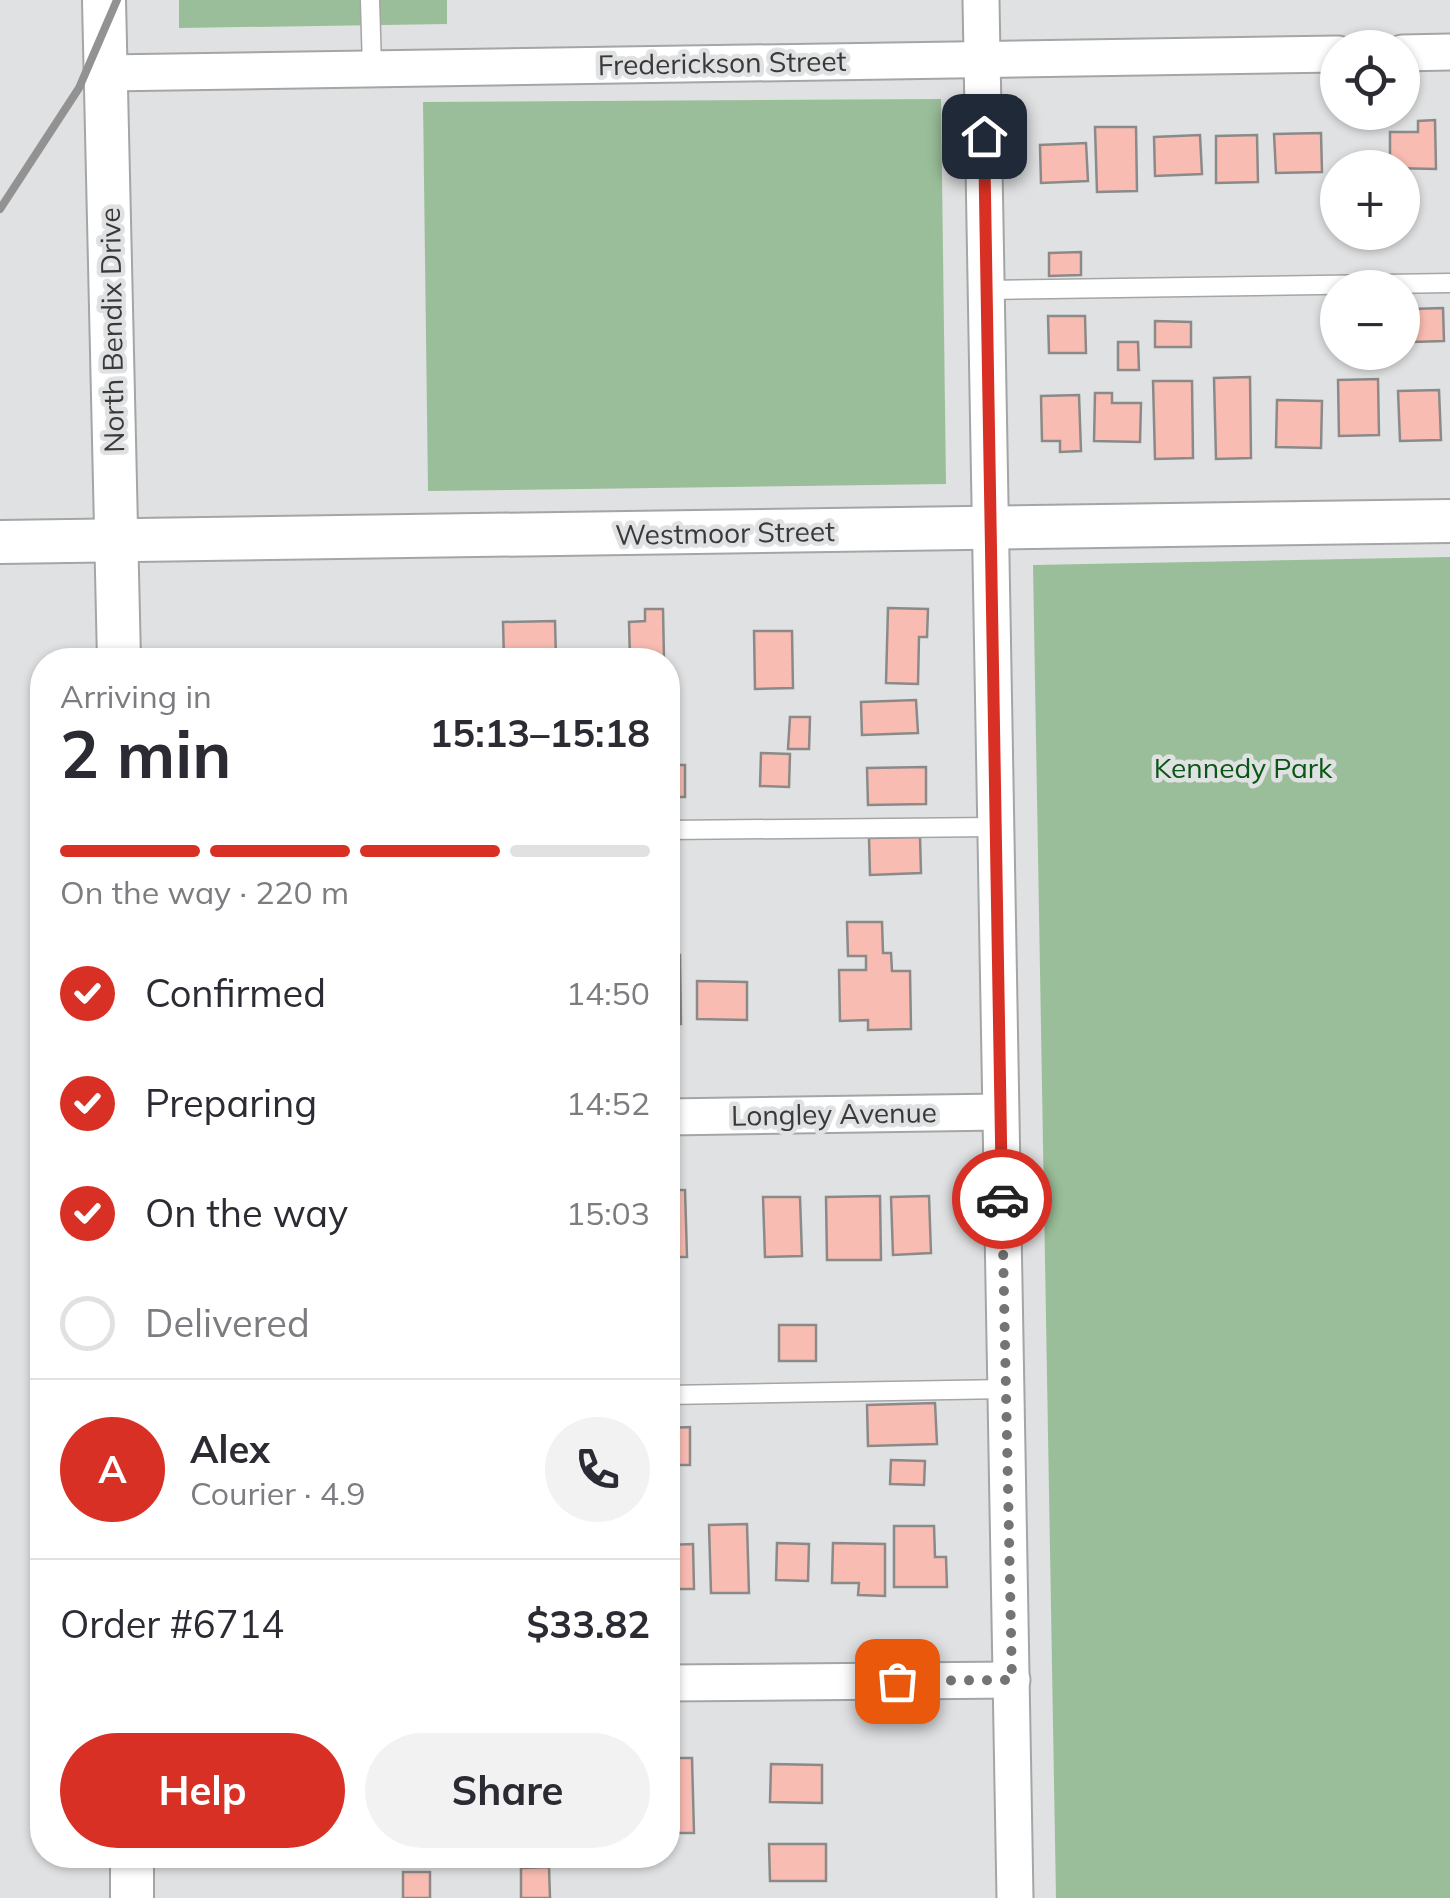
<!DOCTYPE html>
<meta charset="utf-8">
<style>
body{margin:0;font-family:Mulish,sans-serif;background:#f2f2f3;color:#2b2b33;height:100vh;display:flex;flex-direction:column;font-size:38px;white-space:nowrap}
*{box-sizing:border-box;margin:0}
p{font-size:32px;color:#7c7c81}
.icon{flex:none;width:55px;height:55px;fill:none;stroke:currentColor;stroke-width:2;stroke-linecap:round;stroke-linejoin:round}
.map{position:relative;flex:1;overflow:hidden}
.panel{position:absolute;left:30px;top:648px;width:650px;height:1220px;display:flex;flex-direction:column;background:#fff;border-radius:40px;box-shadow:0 2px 8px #0004}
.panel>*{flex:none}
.tools{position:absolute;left:1320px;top:30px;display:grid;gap:20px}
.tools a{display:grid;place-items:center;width:100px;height:100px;border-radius:50%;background:#fff;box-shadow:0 2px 8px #0004;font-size:50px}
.pin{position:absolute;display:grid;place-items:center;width:85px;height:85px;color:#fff;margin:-42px;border-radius:20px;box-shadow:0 5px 15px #0006}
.courier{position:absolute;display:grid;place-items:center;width:100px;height:100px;margin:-50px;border:8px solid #d93025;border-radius:50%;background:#fff;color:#222;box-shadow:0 2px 12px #0007}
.summary em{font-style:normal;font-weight:700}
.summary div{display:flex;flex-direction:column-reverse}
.summary{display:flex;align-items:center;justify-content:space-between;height:170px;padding:0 30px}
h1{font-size:65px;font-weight:700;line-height:75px}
.bar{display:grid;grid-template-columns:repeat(4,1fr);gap:15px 10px;align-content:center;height:120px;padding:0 30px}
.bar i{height:12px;border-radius:8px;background:#e1e1e2}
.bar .current{background:#d93025}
.bar p{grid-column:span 4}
.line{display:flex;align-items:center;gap:25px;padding:0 30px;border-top:2px solid #e1e1e2}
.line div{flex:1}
.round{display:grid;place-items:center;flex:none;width:105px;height:105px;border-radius:52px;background:#f2f2f3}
ol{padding:0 30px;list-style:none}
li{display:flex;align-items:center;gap:30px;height:110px}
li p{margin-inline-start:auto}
li .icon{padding:10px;border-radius:50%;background:#d93025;color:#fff;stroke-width:4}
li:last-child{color:#7c7c81}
li i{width:55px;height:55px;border:5px solid #e1e1e2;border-radius:50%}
.cta{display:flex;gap:20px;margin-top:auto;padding:20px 30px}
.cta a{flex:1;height:115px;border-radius:60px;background:#d93025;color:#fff;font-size:40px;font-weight:700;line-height:115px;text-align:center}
.cta a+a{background:#f2f2f3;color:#2b2b33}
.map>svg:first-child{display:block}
.green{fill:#9abe99}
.building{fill:#f9bcb2;stroke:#8b8a89;stroke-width:2.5}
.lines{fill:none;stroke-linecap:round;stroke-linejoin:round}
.service-casing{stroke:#a4a5a6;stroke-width:21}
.minor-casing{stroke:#a4a5a6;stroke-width:39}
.tertiary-casing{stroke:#a4a5a6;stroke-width:46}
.service{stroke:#fff;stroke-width:18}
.minor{stroke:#fff;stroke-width:35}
.tertiary{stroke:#fff;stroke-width:42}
.rail{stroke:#929293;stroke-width:8}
.done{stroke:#737475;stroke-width:10;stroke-dasharray:0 18}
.route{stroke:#d93025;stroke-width:12}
.labels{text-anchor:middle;stroke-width:9;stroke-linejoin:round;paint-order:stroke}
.street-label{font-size:28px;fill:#39393a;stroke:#e0e1e2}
.park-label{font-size:28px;fill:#0a5715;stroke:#e0e1e2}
</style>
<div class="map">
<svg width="1450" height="1898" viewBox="0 0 1450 1898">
<rect width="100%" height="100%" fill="#e0e1e2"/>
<g class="green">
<path d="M179,0H447V24L179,28Z"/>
<path d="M941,99L946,484L428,491L423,102Z"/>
<path d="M1450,557V1898H1056L1033,565Z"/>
</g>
<g class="building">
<path d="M1435,120L1436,169L1390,168V132H1418V121Z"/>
<path d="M1095,127H1136L1137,191L1097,192Z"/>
<path d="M1321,133L1322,172L1276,173L1274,134Z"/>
<path d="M1200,135L1202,174L1155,176L1154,137Z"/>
<path d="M1257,135L1258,182L1216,183V136Z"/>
<path d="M1086,143L1088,181L1041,183L1040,145Z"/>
<path d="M1081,252V275L1049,276V253Z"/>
<path d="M1443,308L1444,341L1412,342L1411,309Z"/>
<path d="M1048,316H1085L1086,353H1049Z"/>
<path d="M1155,321L1191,322V347H1155Z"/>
<path d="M1118,342H1138L1139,370H1118Z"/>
<path d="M1250,377L1251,458L1216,459L1214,378Z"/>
<path d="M1378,379L1379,435L1339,436L1338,380Z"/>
<path d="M1153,381H1192L1193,458L1155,459Z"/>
<path d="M1439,390L1441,440L1400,441L1398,391Z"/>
<path d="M1095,393H1112V403H1141L1140,442L1094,441Z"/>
<path d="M1079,395L1081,451L1060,452V441H1042L1041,396Z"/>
<path d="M1277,400L1322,401L1321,448L1276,447Z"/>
<path d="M888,608L928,609L927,637H919L918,684L886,683Z"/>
<path d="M645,609H663L664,660H630L629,622L645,621Z"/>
<path d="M555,621L556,660H504L503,622Z"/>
<path d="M754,631H792L793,688L755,689Z"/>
<path d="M916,700L918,733L862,735L861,702Z"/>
<path d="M790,717H810L809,749H788Z"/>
<path d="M761,753L790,754L789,787L760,786Z"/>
<rect x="668" y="765" width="17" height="32"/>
<path d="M926,767V804L868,805L867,768Z"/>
<path d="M920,837L921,873L870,875L869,838Z"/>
<path d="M847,922H882L883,953H891L892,971H910L911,1029L868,1030V1020L840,1021L839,970H866V956H848Z"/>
<path d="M668,955H680L681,1024H668Z"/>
<path d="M697,981L747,982V1020L697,1019Z"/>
<path d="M668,1190H685L687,1257H668Z"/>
<path d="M880,1196L881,1260H827L826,1197Z"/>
<path d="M929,1196L931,1253L893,1255L891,1197Z"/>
<path d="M763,1197H800L802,1256L765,1257Z"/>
<rect x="779" y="1325" width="37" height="36"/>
<path d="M935,1403L937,1444L868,1446L867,1405Z"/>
<path d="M690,1427V1465H668V1428Z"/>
<path d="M891,1460L925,1461L924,1485L890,1484Z"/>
<path d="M747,1524L749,1593H711L709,1525Z"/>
<path d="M894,1526H934L935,1557H946L947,1587H894Z"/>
<path d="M777,1543L809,1544L808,1581L776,1580Z"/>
<path d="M833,1543L885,1544V1596L858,1595L859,1583H832Z"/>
<path d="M693,1544L694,1589H668V1545Z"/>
<path d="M668,1758H692L694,1833H670Z"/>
<path d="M771,1764L822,1765V1803L770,1802Z"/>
<path d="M769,1844H826V1881H770Z"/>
<path d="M549,1867L550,1898H521V1868Z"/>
<rect x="403" y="1872" width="27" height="26"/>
</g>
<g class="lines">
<defs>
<g id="service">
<path d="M370,0L372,68"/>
<path d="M987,290L1450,283"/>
<path d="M668,830L994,827"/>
<path d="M668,1395L1007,1389"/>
</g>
<g id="minor">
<path d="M981,0L1015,1898"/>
<path d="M1402,53L1450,52"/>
<path d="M106,73L1338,54"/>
<path d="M668,1117L1000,1112"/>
<path d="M668,1683L1012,1680"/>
</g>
<g id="tertiary">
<path d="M104,0L119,660"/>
<path d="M0,542L1450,521"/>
<path d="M132,1855V1898"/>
</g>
</defs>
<use href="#service" class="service-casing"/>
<use href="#minor" class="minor-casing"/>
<use href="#tertiary" class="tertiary-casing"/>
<use href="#service" class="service"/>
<use href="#minor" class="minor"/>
<use href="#tertiary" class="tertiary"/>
<path class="rail" d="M0,209L79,88L117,0"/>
</g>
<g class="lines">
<path class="done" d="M897,1681L1012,1680L1002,1199"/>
<path class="route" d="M984,136L1002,1199"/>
</g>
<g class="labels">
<g class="street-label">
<text transform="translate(722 63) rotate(-1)" y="10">Frederickson Street</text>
<text transform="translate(112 330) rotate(-91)" y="10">North Bendix Drive</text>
<text transform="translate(725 533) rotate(-1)" y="10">Westmoor Street</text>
<text transform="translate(834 1114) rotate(-1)" y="10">Longley Avenue</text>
</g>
<g class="park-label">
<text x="1243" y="778">Kennedy Park</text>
</g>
</g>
</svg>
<div class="tools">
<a><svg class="icon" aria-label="locate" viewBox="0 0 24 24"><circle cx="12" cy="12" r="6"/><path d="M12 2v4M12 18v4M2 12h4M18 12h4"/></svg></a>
<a>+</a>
<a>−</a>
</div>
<div class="pin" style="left:897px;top:1681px;background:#ea580c"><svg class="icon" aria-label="bag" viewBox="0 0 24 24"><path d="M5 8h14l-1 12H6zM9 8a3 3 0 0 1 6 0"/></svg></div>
<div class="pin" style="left:984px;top:136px;background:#1f2937"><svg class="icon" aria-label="home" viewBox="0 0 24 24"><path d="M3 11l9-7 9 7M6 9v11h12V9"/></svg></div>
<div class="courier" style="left:1002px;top:1199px"><svg class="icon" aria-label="car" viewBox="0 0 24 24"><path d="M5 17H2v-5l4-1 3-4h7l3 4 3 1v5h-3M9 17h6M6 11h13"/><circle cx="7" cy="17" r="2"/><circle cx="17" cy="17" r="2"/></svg></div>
<section class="panel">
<div class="summary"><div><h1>2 min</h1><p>Arriving in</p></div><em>15:13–15:18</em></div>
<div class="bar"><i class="current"></i><i class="current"></i><i class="current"></i><i></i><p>On the way · 220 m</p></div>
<ol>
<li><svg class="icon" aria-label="check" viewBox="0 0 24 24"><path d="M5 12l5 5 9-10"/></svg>Confirmed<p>14:50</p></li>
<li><svg class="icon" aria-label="check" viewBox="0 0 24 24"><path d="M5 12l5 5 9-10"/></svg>Preparing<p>14:52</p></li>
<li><svg class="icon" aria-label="check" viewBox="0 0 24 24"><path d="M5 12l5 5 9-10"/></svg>On the way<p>15:03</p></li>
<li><i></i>Delivered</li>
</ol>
<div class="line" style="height:180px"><b class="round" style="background:#d93025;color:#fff">A</b><div><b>Alex</b><p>Courier · 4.9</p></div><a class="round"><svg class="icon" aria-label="phone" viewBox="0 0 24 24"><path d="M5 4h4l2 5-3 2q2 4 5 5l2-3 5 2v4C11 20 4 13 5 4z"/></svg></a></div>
<div class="line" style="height:130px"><div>Order #6714</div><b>$33.82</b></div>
<div class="cta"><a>Help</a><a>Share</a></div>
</section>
</div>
